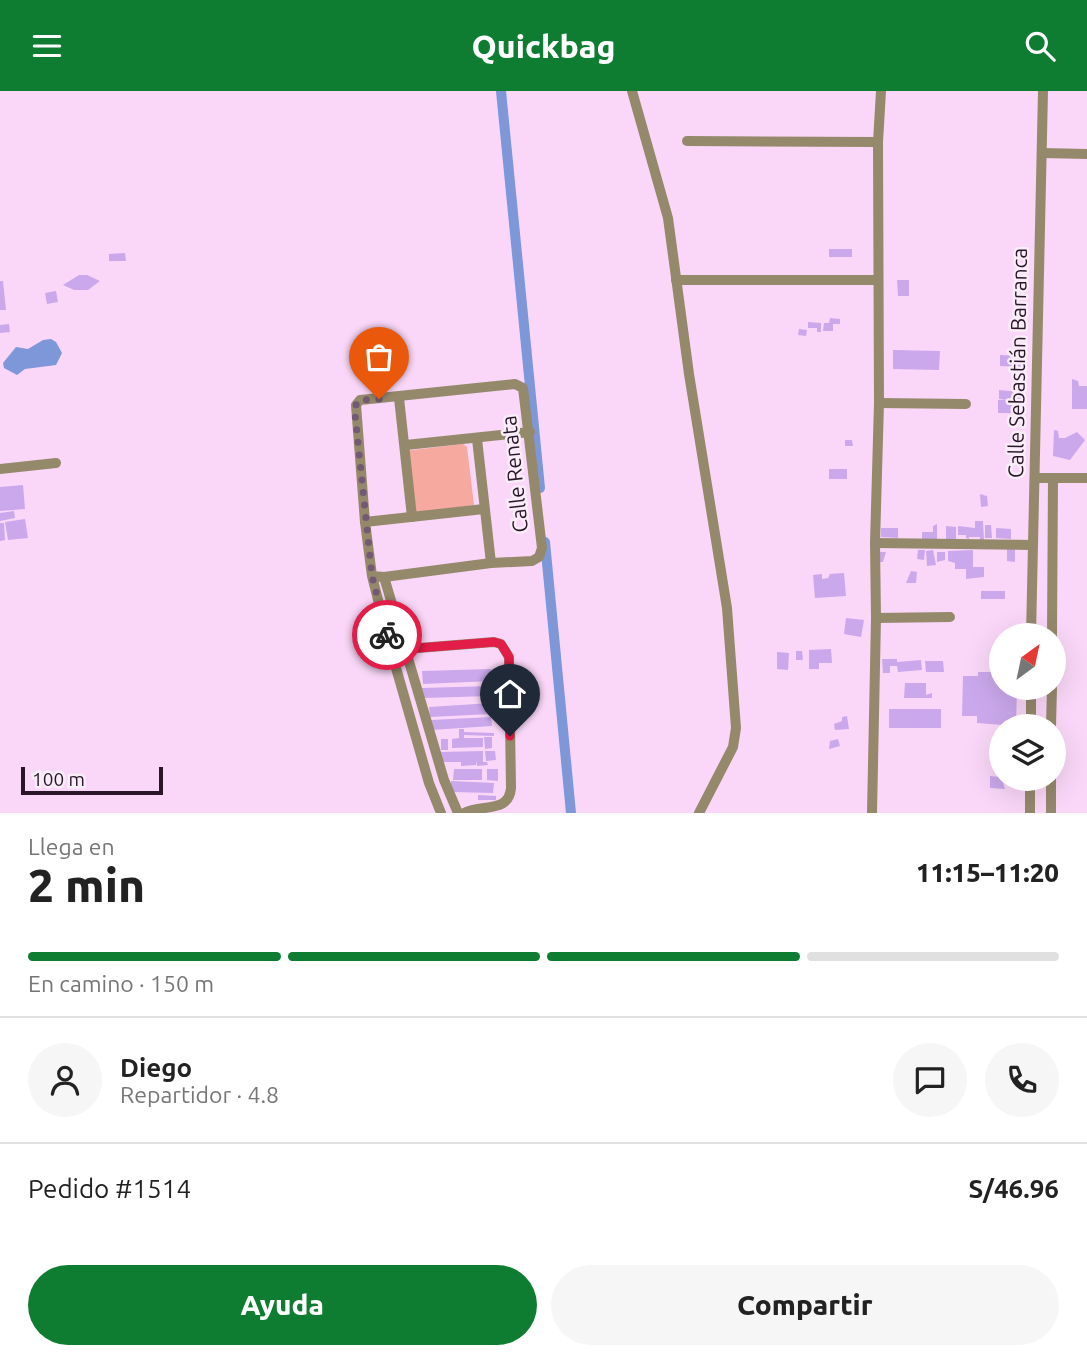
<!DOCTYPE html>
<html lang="es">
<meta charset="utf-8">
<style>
body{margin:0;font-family:Ubuntu,sans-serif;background:#f6f6f6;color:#222;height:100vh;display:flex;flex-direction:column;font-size:26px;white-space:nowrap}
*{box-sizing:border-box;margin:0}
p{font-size:23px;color:#767676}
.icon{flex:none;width:38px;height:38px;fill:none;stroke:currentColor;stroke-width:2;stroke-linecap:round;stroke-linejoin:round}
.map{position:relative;height:722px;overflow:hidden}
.panel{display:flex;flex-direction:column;background:#fff;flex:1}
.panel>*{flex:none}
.needle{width:46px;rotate:33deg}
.controls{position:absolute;left:989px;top:532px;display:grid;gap:14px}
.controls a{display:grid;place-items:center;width:77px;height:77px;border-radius:50%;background:#fff;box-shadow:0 7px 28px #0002;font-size:35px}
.scale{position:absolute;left:21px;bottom:18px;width:142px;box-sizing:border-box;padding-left:7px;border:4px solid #2a1529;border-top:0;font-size:19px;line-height:24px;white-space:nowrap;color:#2a1529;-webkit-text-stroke:5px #f9edf8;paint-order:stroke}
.pin{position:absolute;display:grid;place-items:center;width:60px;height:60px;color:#fff;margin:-72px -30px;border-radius:50% 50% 50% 0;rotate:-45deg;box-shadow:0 0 7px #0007}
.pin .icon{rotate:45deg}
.courier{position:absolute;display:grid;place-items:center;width:70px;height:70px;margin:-35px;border:5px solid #e11d48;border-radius:50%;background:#fff;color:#222;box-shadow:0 2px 9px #0007}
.headline em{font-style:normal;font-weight:800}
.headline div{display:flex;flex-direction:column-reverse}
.headline{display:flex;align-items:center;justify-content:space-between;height:119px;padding:0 28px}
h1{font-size:46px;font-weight:800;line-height:52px}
.bar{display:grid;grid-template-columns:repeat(4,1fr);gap:10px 7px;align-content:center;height:84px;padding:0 28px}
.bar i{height:9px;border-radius:5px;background:#e0e0e0}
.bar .selected{background:#0e7d32}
.bar p{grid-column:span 4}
.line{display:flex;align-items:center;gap:18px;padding:0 28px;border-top:2px solid #e0e0e0}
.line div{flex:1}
.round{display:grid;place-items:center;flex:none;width:74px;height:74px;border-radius:37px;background:#f6f6f6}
.button{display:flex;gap:14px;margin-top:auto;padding:14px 28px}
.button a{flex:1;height:80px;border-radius:42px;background:#0e7d32;color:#fff;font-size:28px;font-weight:800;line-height:80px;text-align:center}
.button a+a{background:#f6f6f6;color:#222}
header{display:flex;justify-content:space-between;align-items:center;height:91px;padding:0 28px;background:#0e7d32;color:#fff;font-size:32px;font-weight:800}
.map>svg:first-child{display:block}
.green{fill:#f6a99e}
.water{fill:#7e97d9}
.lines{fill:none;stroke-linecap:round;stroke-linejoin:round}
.canal{stroke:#7e97d9;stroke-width:10}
.building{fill:#cba8ec}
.minor{stroke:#95896c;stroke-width:10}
.done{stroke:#735971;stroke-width:7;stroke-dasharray:0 12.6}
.route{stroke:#e11d48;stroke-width:9}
.labels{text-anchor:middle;stroke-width:5;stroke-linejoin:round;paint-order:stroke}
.street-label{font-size:21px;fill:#2a1529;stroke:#f9edf8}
</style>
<header><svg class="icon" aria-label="menu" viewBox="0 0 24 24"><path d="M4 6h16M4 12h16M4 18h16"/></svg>Quickbag<svg class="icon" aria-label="search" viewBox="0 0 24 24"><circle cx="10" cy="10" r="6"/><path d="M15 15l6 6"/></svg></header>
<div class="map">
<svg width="1087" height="722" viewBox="0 0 1087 722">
<rect width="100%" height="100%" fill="#fad7f8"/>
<path class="green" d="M463,353L467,356L474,414L410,424L404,360Z"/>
<path class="water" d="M51,248L56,251L62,262L56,274L25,278L17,284L4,277L3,272L16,256L28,258L43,249Z"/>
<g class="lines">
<g class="canal">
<path d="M501,0L540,397"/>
<path d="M545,451L571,722"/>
</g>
</g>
<g class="building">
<rect x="829" y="158" width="23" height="8"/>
<path d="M125,162L126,170H109V163Z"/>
<path d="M79,184H87L100,190L88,199H74L63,194Z"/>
<path d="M897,189H909V205H898Z"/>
<path d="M0,190H3L6,219H0Z"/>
<path d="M56,200L58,211L47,213L45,202Z"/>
<path d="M830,227L840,228V233H833V240H823L824,232H829Z"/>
<path d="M808,231L821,232V241H817V237H808Z"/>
<path d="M9,233L10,241L0,242V234Z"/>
<path d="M799,238L807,239L806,245L798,244Z"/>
<path d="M893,259L940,260L939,279L893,278Z"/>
<path d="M1000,264L1021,265V276L1000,275Z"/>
<path d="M1072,288L1078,290L1079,295H1087V318H1072Z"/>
<path d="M999,299L1022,301L1021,309H1026V320L1016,319V309H1013V322H998V309H1007L999,308Z"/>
<path d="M1054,339L1058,340L1059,347H1065L1077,341L1085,349L1070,369L1053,365Z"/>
<path d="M845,349H852L853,355H845Z"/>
<rect x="829" y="378" width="18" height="10"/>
<path d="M23,394L25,418L0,420V396Z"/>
<path d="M980,403L987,405L988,415L981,416Z"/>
<path d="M14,420L15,427L0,430V422Z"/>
<path d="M25,428L28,447L8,449L5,431Z"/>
<path d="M975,430H983L984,449H980V446H969V448L966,447V444H958V435L975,437Z"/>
<path d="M0,432H4L5,449L0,450Z"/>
<path d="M937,433V450L922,449V441H933V435Z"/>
<path d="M985,434H991L992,447H985Z"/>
<path d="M946,435L956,436V449H946Z"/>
<path d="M881,437H898V447L881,446Z"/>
<path d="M996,437L1011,438V448L996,447Z"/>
<path d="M1007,456H1015V471L1007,470Z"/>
<path d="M918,459H925L924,469L917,468Z"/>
<path d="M933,459L936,474L927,475L926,460Z"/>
<path d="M973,459V476H984V486L966,488V478H955V472L948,470V460Z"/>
<path d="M878,461H886L883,471H878Z"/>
<path d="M937,461H945V469L937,471Z"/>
<path d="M911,480L917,481L916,492H906Z"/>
<path d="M844,482L846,505L815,507L813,484L822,483V488L828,487L830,483Z"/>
<rect x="981" y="500" width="24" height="8"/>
<path d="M846,527L864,529L861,546L844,543Z"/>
<path d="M831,558L832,572H819V578H809V559Z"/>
<path d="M796,560H802L803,569H796Z"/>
<path d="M777,561L789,562L788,579L777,578Z"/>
<path d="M882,568H897V571L921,569L922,579L898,581L897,575H890V582H883Z"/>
<path d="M925,570H943L944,581H926Z"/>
<path d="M491,578L492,590L423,593L422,580Z"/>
<path d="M978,581H1001V597H1017L1016,635L977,632V625H962L963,585H978Z"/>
<path d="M905,592H926V604L932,602V607H904Z"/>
<path d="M491,595V605L423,607L422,597Z"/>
<path d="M491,612V623L430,626L429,616Z"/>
<rect x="889" y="618" width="52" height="19"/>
<path d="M847,625L849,638L835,639L834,633L842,630V626Z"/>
<path d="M491,626L492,635L431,639V629Z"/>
<path d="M459,638H464V641L494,642V645L464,644V647H483V656L452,657V648L459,647Z"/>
<path d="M484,646H492V657L485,658Z"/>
<rect x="441" y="648" width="7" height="11"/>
<path d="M838,648L840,655L829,658L830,650Z"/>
<path d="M483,660V671H487L488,674L477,675V670L476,674L461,675V671H441L440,661Z"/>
<path d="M485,660H495L496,669L486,670Z"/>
<path d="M994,666L1001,667V676L993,675Z"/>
<path d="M454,678H482V689H453Z"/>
<path d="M487,678H498V690L487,689Z"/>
<path d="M990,685L1001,686L1005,698L990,697Z"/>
<path d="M451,690L494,692L493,702L451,701Z"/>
<path d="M478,704L496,705V709H478Z"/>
</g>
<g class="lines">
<g class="minor">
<path d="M632,0L668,127L689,283L727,517L736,637L733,656L699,722"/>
<path d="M687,50L878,51"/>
<path d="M1042,62L1087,63"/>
<path d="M676,189H878"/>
<path d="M399,307L412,426"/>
<path d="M879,312L966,313"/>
<path d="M477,348L491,472"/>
<path d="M406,354L530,341"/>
<path d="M0,378L56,372"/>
<path d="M1036,387H1087"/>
<path d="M365,431L484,418"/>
<path d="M875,452L1032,454"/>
<path d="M372,485L384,486L491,472L532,470L539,466L542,457L523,297L515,293L360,309L356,314L365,431L372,485L390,556L429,692L441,722"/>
<path d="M384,486L444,689L458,722"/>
<path d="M876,527L950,526"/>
<path d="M1031,544L1043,0"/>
<path d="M1052,544L1053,387"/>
<path d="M390,556L406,558L494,551L501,553L509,566L511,697C509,722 483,713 464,722"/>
<path d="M1031,635V597"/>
<path d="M1051,635L1052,597"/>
<path d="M872,722L876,527L875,452L879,312L878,51L881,0"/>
<path d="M1030,722V688"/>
<path d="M1051,722V688"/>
</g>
</g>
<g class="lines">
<path class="done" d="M379,308L360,309L356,314L355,323L372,485L387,544"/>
<path class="route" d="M387,544L390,556L406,558L494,551L501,553L509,566L510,645"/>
</g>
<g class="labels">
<g class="street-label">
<text transform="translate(1018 272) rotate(-89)" y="7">Calle Sebastián Barranca</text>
<text transform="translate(515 383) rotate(-96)" y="7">Calle Renata</text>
</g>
</g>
</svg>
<div class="controls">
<a><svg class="needle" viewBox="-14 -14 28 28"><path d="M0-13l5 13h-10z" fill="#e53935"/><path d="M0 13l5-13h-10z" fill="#767676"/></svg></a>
<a><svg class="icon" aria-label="layers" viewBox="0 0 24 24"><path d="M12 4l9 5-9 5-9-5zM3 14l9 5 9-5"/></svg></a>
</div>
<div class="scale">100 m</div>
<div class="pin" style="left:379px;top:308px;background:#ea580c"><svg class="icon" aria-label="bag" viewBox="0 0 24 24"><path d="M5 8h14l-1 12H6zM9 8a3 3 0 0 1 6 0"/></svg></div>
<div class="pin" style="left:510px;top:645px;background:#1f2937"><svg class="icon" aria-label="home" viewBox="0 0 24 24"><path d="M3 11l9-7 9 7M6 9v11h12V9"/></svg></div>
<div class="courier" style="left:387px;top:544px"><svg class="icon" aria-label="bike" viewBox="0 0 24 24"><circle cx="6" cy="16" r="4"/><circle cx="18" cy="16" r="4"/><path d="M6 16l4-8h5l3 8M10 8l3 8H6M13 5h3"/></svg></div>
</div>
<section class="panel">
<div class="headline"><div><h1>2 min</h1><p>Llega en</p></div><em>11:15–11:20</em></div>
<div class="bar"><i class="selected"></i><i class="selected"></i><i class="selected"></i><i></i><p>En camino · 150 m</p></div>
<div class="line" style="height:126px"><a class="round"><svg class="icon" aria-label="person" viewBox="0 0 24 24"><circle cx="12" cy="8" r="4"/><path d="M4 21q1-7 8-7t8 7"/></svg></a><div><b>Diego</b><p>Repartidor · 4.8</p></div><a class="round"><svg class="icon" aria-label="chat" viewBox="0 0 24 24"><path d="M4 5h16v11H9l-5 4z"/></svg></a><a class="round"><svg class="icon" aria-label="phone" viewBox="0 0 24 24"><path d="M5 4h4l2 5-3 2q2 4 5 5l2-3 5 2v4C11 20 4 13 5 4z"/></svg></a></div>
<div class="line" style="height:91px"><div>Pedido #1514</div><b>S/46.96</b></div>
<div class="button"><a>Ayuda</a><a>Compartir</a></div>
</section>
